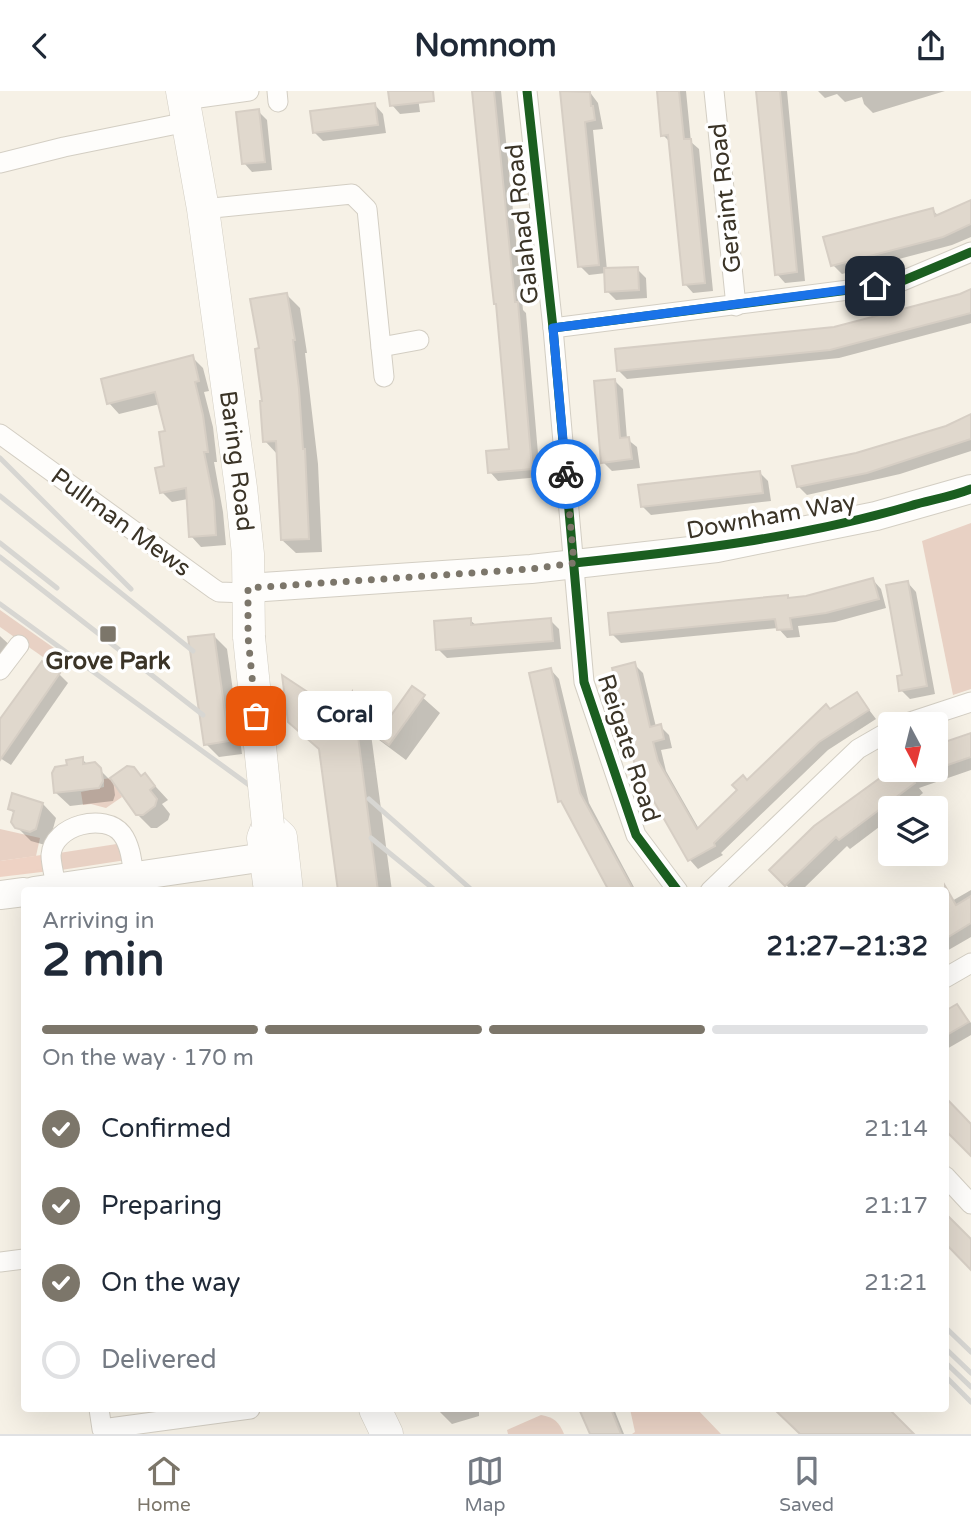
<!DOCTYPE html>
<meta charset="utf-8">
<style>
body{margin:0;font-family:"Varela Round",sans-serif;background:#f2f2f3;color:#1f2937;height:100vh;display:flex;flex-direction:column;font-size:26px;white-space:nowrap}
*{box-sizing:border-box;margin:0}
p{font-size:23px;color:#747a83}
.icon{flex:none;width:38px;height:38px;fill:none;stroke:currentColor;stroke-width:2;stroke-linecap:round;stroke-linejoin:round}
.map{position:relative;flex:1;overflow:hidden}
.sheet{position:absolute;left:21px;top:796px;width:928px;height:525px;display:flex;flex-direction:column;background:#fff;border-radius:7px;box-shadow:0 7px 28px #0002}
.sheet>*{flex:none}
.needle{width:46px;rotate:173deg}
.tools{position:absolute;left:878px;top:621px;display:grid;gap:14px}
.tools a{display:grid;place-items:center;width:70px;height:70px;border-radius:7px;background:#fff;box-shadow:0 7px 28px #0002;font-size:35px}
.pin{position:absolute;display:grid;place-items:center;width:60px;height:60px;color:#fff;margin:-30px;border-radius:14px;box-shadow:0 4px 10px #0006}
.courier{position:absolute;display:grid;place-items:center;width:70px;height:70px;margin:-35px;border:5px solid #1a73e8;border-radius:50%;background:#fff;color:#222;box-shadow:0 2px 9px #0007}
.bubble{position:absolute;height:49px;border-radius:7px;background:#fff;box-shadow:0 7px 28px #0002;font-size:23px;font-weight:700;line-height:49px;text-align:center}
.overview em{font-style:normal;font-weight:700}
.overview div{display:flex;flex-direction:column-reverse}
.overview{display:flex;align-items:center;justify-content:space-between;height:119px;padding:0 21px}
h1{font-size:46px;font-weight:700;line-height:52px}
.bar{display:grid;grid-template-columns:repeat(4,1fr);gap:10px 7px;align-content:center;height:84px;padding:0 21px}
.bar i{height:9px;border-radius:5px;background:#e0e1e3}
.bar .current{background:#7c766a}
.bar p{grid-column:span 4}
ol{padding:0 21px;list-style:none}
li{display:flex;align-items:center;gap:21px;height:77px}
li p{margin-inline-start:auto}
li .icon{padding:7px;border-radius:50%;background:#7c766a;color:#fff;stroke-width:4}
li:last-child{color:#747a83}
li i{width:38px;height:38px;border:4px solid #e0e1e3;border-radius:50%}
header{display:flex;justify-content:space-between;align-items:center;height:91px;padding:0 21px;background:#fff;font-size:32px;font-weight:700}
.dock{display:flex;justify-content:space-around;align-items:center;height:98px;border-top:2px solid #e0e1e3;background:#fff;font-size:19px;color:#747a83}
.dock a{display:grid;justify-items:center;gap:4px}
.dock .current{color:#7c766a}
.map>svg:first-child{display:block}
.green{fill:#e8d1c4}
.forest{fill:#eed2c4}
.shadow{fill:#0003}
.building{fill:#e0d8cd;stroke:#d6cec4;stroke-width:2}
.lines{fill:none;stroke-linecap:round;stroke-linejoin:round}
.street-casing{stroke:#d3cec3;stroke-width:21}
.secondary-casing{stroke:#d3cec3;stroke-width:30}
.primary-casing{stroke:#d3cec3;stroke-width:33}
.street{stroke:#fefdfb;stroke-width:19}
.secondary{stroke:#fefdfb;stroke-width:28}
.primary{stroke:#fefdfb;stroke-width:32}
.rail{stroke:#d7d6d2;stroke-width:5}
.primary-bridge-casing{stroke:#d3cec3;stroke-width:33;stroke-linecap:butt}
.primary-bridge{stroke:#fefdfb;stroke-width:32}
.cycleway-casing{stroke:#fff;stroke-width:13}
.cycleway{stroke:#1b5e20;stroke-width:9}
.done{stroke:#7c766a;stroke-width:7;stroke-dasharray:0 12.6}
.route{stroke:#1a73e8;stroke-width:9}
.poi-dot{fill:#7c766a;stroke:#fff;stroke-width:2.5}
.labels{text-anchor:middle;stroke-width:7;stroke-linejoin:round;paint-order:stroke}
.street-label{font-size:24px;fill:#3b3427;stroke:#fff}
.poi-label{font-size:24px;font-weight:bold;fill:#3b3427;stroke:#fff}
</style>
<header><svg class="icon" aria-label="back" viewBox="0 0 24 24"><path d="M15 5l-7 7 7 7"/></svg>Nomnom<svg class="icon" aria-label="share" viewBox="0 0 24 24"><path d="M12 15V3M7 8l5-5 5 5M5 13v7h14v-7"/></svg></header>
<div class="map">
<svg width="971" height="1343" viewBox="0 0 971 1343">
<rect width="100%" height="100%" fill="#f6f1e6"/>
<g class="green">
<path d="M971,432V598L953,604L922,450Z"/>
<path d="M0,519L71,569L63,580L0,536Z"/>
<path d="M111,687L122,706L106,717L91,713L83,714L81,701L104,696V688Z"/>
<path d="M0,738L40,747L36,765L0,770Z"/>
<path d="M123,752L126,769L61,779L59,762Z"/>
<path d="M630,1318H697L721,1343H632L635,1341Z"/>
<path d="M541,1324C554,1326 559,1331 564,1343H508L507,1339Z"/>
</g>
<path class="forest" d="M48,763L50,780L0,786V770Z"/>
<g class="shadow">
<path d="M390,0H417L420,21L400,23L392,14Z"/>
<path d="M474,0H501L523,219L526,222L540,386L498,390L490,381L511,359L498,215Z"/>
<path d="M562,0H589L598,12L603,38L593,39L607,179L637,178L646,187L647,207L616,209L607,200L606,182L589,184L580,175Z"/>
<path d="M659,0H686L691,51L699,58L713,200L693,202L685,193L670,51L663,44Z"/>
<path d="M758,0H787L805,190L785,192L777,183Z"/>
<path d="M818,0H945L873,22L864,13L862,6L845,11L837,3L825,7Z"/>
<path d="M375,14L383,23L386,42L323,50L315,42Z"/>
<path d="M258,20L267,29L272,79L252,81L244,72Z"/>
<path d="M971,111V146L952,154L842,183L833,174L932,119L939,125Z"/>
<path d="M971,200V232L839,267L627,288L618,279L835,238Z"/>
<path d="M286,203L300,217L307,262H305L318,373L322,461L296,462L282,449L278,364L265,350L261,259Z"/>
<path d="M192,266L203,277L209,300L204,301L213,336L217,371H214L223,421L226,454L201,456L191,445L188,408L172,411L162,401L167,341L160,313L119,323L109,312Z"/>
<path d="M614,289L623,298L627,348L637,356L640,377L612,380L603,371Z"/>
<path d="M971,326V360L900,383L807,404L798,395L856,364L946,336Z"/>
<path d="M760,382L768,390L771,410L651,424L642,415Z"/>
<path d="M873,489L881,498L886,517L835,531L798,535L800,546L787,547L778,537L621,552L612,543L787,506L790,509Z"/>
<path d="M908,492L916,501L935,603L910,608L901,599L904,585Z"/>
<path d="M470,529L477,535L550,529L559,538L561,558L447,567L438,558Z"/>
<path d="M213,544L227,558L242,663L219,666L206,653Z"/>
<path d="M0,545L15,559L0,571Z"/>
<path d="M634,573L643,582L656,636L660,635L669,644L672,657L661,659L666,680L699,738L747,691L830,620L857,603L876,628L828,659L721,762L723,764L698,778L690,769L638,678Z"/>
<path d="M551,579L559,588L589,712L636,800H611L565,715L560,710Z"/>
<path d="M59,583L68,592L11,674L0,667V632Z"/>
<path d="M412,597L440,622L406,669L371,643L392,800H318L339,797L321,660L290,630L338,623L352,604L366,617L387,632Z"/>
<path d="M971,644V679L919,697L923,702L904,718H891V727L850,758L847,755L801,800H792L772,779L893,679H936V656Z"/>
<path d="M82,668L88,674L94,673L110,689L127,677L142,686L145,684L168,709L162,713L170,723L168,729L157,737H151L137,723L113,689L115,704L113,710L70,715L56,702L69,676Z"/>
<path d="M43,713L56,727L49,752L45,754L31,750L17,736L15,723L10,718Z"/>
<path d="M971,799V846L945,861V814Z"/>
<path d="M957,915L971,932V944L945,959V922Z"/>
<path d="M437,1318H487L479,1320V1325L452,1333Z"/>
<path d="M581,1318H614L624,1343H593Z"/>
<path d="M777,1318H886L912,1343H802Z"/>
</g>
<g class="building">
<path d="M388,0H433L434,10L390,15Z"/>
<path d="M472,0H494L515,211H518L532,378L488,382L486,360L509,358L496,213H494L490,177Z"/>
<path d="M560,0L590,1L591,15H593L595,29L585,31L599,174L578,176Z"/>
<path d="M657,0H679L684,48H691L705,192L683,194L668,44L661,45Z"/>
<path d="M756,0H780L797,181L775,184Z"/>
<path d="M375,12L378,34L313,42L310,20Z"/>
<path d="M259,18L265,71L242,73L236,21Z"/>
<path d="M971,109V133L943,146L831,175L823,146L933,117L935,125Z"/>
<path d="M638,176L639,199L605,201L604,177Z"/>
<path d="M971,198V222L830,259L617,280L615,258L834,236L960,203Z"/>
<path d="M287,202L295,249H293L299,298L303,358H305L309,448L281,449L276,350L263,351L260,310H262L255,258L259,257L250,208Z"/>
<path d="M193,264L199,290L195,291L203,324L208,361H204L214,410L216,444L189,446L186,397L160,402L155,377L164,375L159,341L165,340L155,301L107,313L101,288Z"/>
<path d="M615,288L620,347L629,346L632,368L601,372L594,290Z"/>
<path d="M971,323V348L867,382L797,396L792,375L856,362L946,335Z"/>
<path d="M760,380L763,402L641,416L638,394Z"/>
<path d="M873,487L879,508L826,522L790,527L792,538L777,539L775,528L610,544L608,522L788,504V507L806,505Z"/>
<path d="M908,490L927,595L899,600L897,585L902,584L886,494Z"/>
<path d="M471,527V534L551,527L553,550L436,559L434,530Z"/>
<path d="M214,543L229,650L204,654L188,546Z"/>
<path d="M42,570L60,582L0,669V628Z"/>
<path d="M635,571L650,636L661,633L664,648L653,651L658,670L697,738L737,699L732,694L743,684L747,689L826,613L830,618L857,601L869,619L819,651L714,752L715,755L688,770L636,679L612,577Z"/>
<path d="M551,577L580,702L634,800H609L561,710L558,711L529,582Z"/>
<path d="M282,584L338,621L352,601V606L387,630L412,595L425,604L389,654L356,630L378,800H338L319,658L288,631Z"/>
<path d="M971,642V666L936,678V654Z"/>
<path d="M83,666V673L95,671L101,677L103,690L99,697L54,702L52,682L55,676L67,674L66,669Z"/>
<path d="M127,675L134,676L141,685L145,682L155,695L150,699L157,708L155,715L143,724H136L110,687Z"/>
<path d="M891,679H905L915,692L839,749L836,746L785,795L769,779L814,735Z"/>
<path d="M12,702L43,712L36,738L30,741L15,737L11,731L14,720L8,718Z"/>
<path d="M945,795L956,814L971,805V832L945,848Z"/>
<path d="M957,913L969,931L945,945V920Z"/>
<path d="M945,1006L971,1033V1065L945,1039Z"/>
<path d="M945,1122L971,1148V1179L945,1152Z"/>
<path d="M579,1318H611L621,1343H590Z"/>
<path d="M774,1318H889L914,1343H800Z"/>
</g>
<g class="lines">
<defs>
<g id="street">
<path d="M277,0L278,11"/>
<path d="M527,0L553,237L584,591L636,744L678,800"/>
<path d="M714,0L736,215"/>
<path d="M184,9L249,0"/>
<path d="M0,72L64,56L187,31"/>
<path d="M203,118L352,103L367,118L384,286"/>
<path d="M553,237L895,193L971,161"/>
<path d="M381,256L419,249"/>
<path d="M0,343L214,498L219,501L248,502"/>
<path d="M0,579L19,554"/>
<path d="M901,634L971,611"/>
<path d="M56,797C55,786 51,774 51,764C53,734 105,721 122,743C131,755 132,772 134,786"/>
<path d="M710,800L858,658L891,639"/>
<path d="M945,887L971,872"/>
<path d="M945,1085L971,1113"/>
<path d="M0,1171L24,1168"/>
<path d="M99,1318L102,1338L250,1318"/>
</g>
<g id="secondary">
<path d="M248,497L531,478L717,457L876,425L971,398"/>
<path d="M34,800L265,766"/>
<path d="M0,804L24,801"/>
</g>
<g id="primary">
<path id="s1" d="M182,0L203,118L241,397L248,463L249,546"/>
<path d="M270,800L263,747L268,734L281,746L287,800"/>
<path d="M375,1318L387,1343"/>
</g>
</defs>
<use href="#street" class="street-casing"/>
<use href="#secondary" class="secondary-casing"/>
<use href="#primary" class="primary-casing"/>
<use href="#street" class="street"/>
<use href="#secondary" class="secondary"/>
<use href="#primary" class="primary"/>
<g class="rail">
<path d="M0,367L131,498"/>
<path d="M0,405L193,560"/>
<path d="M0,452L57,497"/>
<path d="M0,466L203,624"/>
<path d="M0,513L249,694"/>
<path d="M369,708L473,800"/>
<path d="M371,747L436,800"/>
<path d="M945,1236L971,1261"/>
<path d="M945,1257L971,1282"/>
<path d="M945,1271L971,1296"/>
<path d="M945,1285L971,1311"/>
</g>
<defs>
<path id="primary-bridge" d="M249,546L268,734"/>
</defs>
<use href="#primary-bridge" class="primary-bridge-casing"/>
<use href="#primary-bridge" class="primary-bridge"/>
<defs>
<g id="cycleway">
<path d="M527,0L553,237L584,591L636,744L678,800"/>
<path d="M553,237L895,193L971,161"/>
<path d="M574,472C688,460 800,447 910,415C930,409 951,406 971,398"/>
</g>
</defs>
<use href="#cycleway" class="cycleway-casing"/>
<use href="#cycleway" class="cycleway"/>
</g>
<g class="lines">
<path class="done" d="M256,625L248,546V497L531,478L574,472L566,383"/>
<path class="route" d="M566,383L553,237L875,195"/>
</g>
<rect class="poi-dot" x="99" y="534" width="18" height="18" rx="3.5"/>
<g class="labels">
<g class="street-label">
<text transform="translate(725 107) rotate(-96)" y="8">Geraint Road</text>
<text transform="translate(522 133) rotate(-96)" y="8">Galahad Road</text>
<text dy="8" stroke="none"><textPath href="#s1" startOffset="374">Baring Road</textPath></text>
<text transform="translate(771 425) rotate(-10)" y="8">Downham Way</text>
<text transform="translate(121 431) rotate(36)" y="8">Pullman Mews</text>
<text transform="translate(629 657) rotate(72)" y="8">Reigate Road</text>
</g>
<g class="poi-label">
<text x="108" y="578">Grove Park</text>
</g>
</g>
</svg>
<div class="tools">
<a><svg class="needle" viewBox="-14 -14 28 28"><path d="M0-13l5 13h-10z" fill="#e53935"/><path d="M0 13l5-13h-10z" fill="#747a83"/></svg></a>
<a><svg class="icon" aria-label="layers" viewBox="0 0 24 24"><path d="M12 4l9 5-9 5-9-5zM3 14l9 5 9-5"/></svg></a>
</div>
<div class="pin" style="left:256px;top:625px;background:#ea580c"><svg class="icon" aria-label="bag" viewBox="0 0 24 24"><path d="M5 8h14l-1 12H6zM9 8a3 3 0 0 1 6 0"/></svg></div>
<div class="pin" style="left:875px;top:195px;background:#1f2937"><svg class="icon" aria-label="home" viewBox="0 0 24 24"><path d="M3 11l9-7 9 7M6 9v11h12V9"/></svg></div>
<div class="courier" style="left:566px;top:383px"><svg class="icon" aria-label="bike" viewBox="0 0 24 24"><circle cx="6" cy="16" r="4"/><circle cx="18" cy="16" r="4"/><path d="M6 16l4-8h5l3 8M10 8l3 8H6M13 5h3"/></svg></div>
<div class="bubble" style="left:298px;top:600px;width:94px">Coral</div>
<section class="sheet">
<div class="overview"><div><h1>2 min</h1><p>Arriving in</p></div><em>21:27–21:32</em></div>
<div class="bar"><i class="current"></i><i class="current"></i><i class="current"></i><i></i><p>On the way · 170 m</p></div>
<ol>
<li><svg class="icon" aria-label="check" viewBox="0 0 24 24"><path d="M5 12l5 5 9-10"/></svg>Confirmed<p>21:14</p></li>
<li><svg class="icon" aria-label="check" viewBox="0 0 24 24"><path d="M5 12l5 5 9-10"/></svg>Preparing<p>21:17</p></li>
<li><svg class="icon" aria-label="check" viewBox="0 0 24 24"><path d="M5 12l5 5 9-10"/></svg>On the way<p>21:21</p></li>
<li><i></i>Delivered</li>
</ol>
</section>
</div>
<nav class="dock">
<a class="current"><svg class="icon" aria-label="home" viewBox="0 0 24 24"><path d="M3 11l9-7 9 7M6 9v11h12V9"/></svg>Home</a>
<a><svg class="icon" aria-label="map" viewBox="0 0 24 24"><path d="M3 6l6-2 6 2 6-2v14l-6 2-6-2-6 2zM9 4v14M15 6v14"/></svg>Map</a>
<a><svg class="icon" aria-label="saved" viewBox="0 0 24 24"><path d="M7 4h10v16l-5-4-5 4z"/></svg>Saved</a>
</nav>
